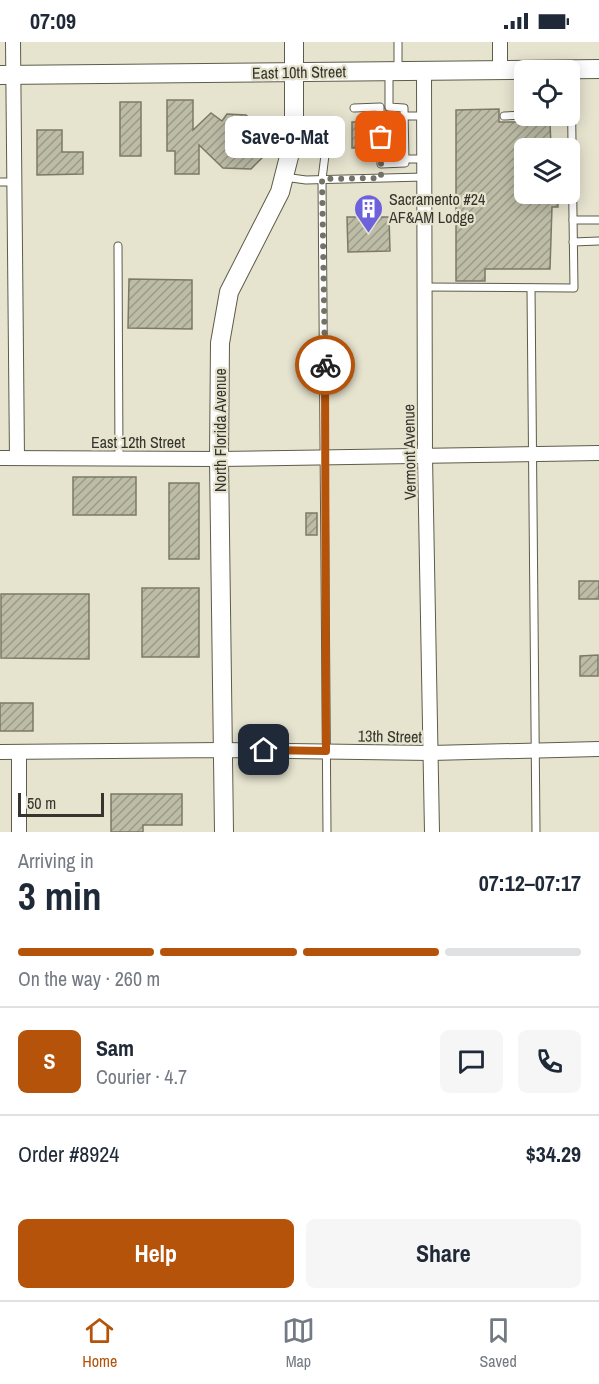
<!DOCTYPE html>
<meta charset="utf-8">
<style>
body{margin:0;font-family:"Archivo Narrow",sans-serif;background:#f6f6f7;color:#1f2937;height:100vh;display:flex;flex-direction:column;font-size:22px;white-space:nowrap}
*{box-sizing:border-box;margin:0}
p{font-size:20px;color:#747a83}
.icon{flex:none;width:33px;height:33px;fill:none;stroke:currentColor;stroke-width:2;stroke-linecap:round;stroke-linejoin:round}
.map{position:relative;height:790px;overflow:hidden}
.side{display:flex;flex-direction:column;background:#fff;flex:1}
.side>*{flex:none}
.controls{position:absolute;left:514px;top:18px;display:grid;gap:12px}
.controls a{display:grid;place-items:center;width:66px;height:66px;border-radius:9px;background:#fff;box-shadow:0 3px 15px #0003;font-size:30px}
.scale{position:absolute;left:18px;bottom:15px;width:86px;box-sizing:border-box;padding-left:6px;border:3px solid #35352d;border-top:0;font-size:16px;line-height:21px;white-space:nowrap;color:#35352d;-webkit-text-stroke:4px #e6e4cf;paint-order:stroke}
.pin{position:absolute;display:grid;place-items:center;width:51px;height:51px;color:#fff;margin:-26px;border-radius:12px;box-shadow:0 3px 9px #0006}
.courier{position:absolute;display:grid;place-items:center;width:60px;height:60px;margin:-30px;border:4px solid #b45309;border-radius:50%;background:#fff;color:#222;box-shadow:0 2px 8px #0007}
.bubble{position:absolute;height:42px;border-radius:9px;background:#fff;box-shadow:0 3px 15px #0003;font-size:20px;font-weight:700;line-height:42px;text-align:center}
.headline em{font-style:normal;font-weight:700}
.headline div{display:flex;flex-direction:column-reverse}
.headline{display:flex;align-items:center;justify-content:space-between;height:102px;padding:0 18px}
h1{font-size:39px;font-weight:700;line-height:45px}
.bar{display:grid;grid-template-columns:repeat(4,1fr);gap:9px 6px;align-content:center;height:72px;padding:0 18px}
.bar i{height:8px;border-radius:4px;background:#e0e1e3}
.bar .active{background:#b45309}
.bar p{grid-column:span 4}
.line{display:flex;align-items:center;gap:15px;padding:0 18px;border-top:2px solid #e0e1e3}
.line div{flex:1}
.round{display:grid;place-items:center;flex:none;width:63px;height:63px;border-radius:9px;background:#f6f6f7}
.action{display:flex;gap:12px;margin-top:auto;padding:12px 18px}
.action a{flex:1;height:69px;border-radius:9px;background:#b45309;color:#fff;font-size:24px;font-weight:700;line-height:69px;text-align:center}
.action a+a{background:#f6f6f7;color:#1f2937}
.status{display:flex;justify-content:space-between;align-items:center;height:42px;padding:0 30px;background:#fff;direction:ltr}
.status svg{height:16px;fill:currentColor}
.tab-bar{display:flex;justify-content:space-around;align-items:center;height:84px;border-top:2px solid #e0e1e3;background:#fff;font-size:16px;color:#747a83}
.tab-bar a{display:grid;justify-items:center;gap:3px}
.tab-bar .active{color:#b45309}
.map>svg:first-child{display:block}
.building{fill:url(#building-hatch);stroke:#7c7a67;stroke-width:1.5}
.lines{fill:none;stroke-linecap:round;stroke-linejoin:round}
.lane-casing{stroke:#5e5c4a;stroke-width:9}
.street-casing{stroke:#5e5c4a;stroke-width:16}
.secondary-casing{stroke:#5e5c4a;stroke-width:20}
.lane{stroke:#fff;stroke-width:7}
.street{stroke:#fff;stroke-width:14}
.secondary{stroke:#fff;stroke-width:18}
.done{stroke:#737266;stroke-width:6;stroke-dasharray:0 10.8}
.route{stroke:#b45309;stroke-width:8}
.labels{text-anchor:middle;stroke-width:4.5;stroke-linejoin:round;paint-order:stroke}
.street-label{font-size:16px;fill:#35352d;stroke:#e6e4cf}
.poi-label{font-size:16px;fill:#35352d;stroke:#e6e4cf;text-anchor:start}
</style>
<div class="status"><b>07:09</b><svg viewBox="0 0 49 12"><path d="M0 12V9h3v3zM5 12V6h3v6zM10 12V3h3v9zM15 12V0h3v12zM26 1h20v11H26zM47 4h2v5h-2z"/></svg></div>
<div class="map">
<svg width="599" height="790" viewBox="0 0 599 790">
<defs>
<pattern id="building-hatch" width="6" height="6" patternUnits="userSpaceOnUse" patternTransform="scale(1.5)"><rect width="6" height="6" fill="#bdbca7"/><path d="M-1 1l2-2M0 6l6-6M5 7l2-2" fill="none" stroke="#9a9a88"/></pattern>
</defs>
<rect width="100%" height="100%" fill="#e6e4cf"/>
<g class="building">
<path d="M167,58H193V88L211,71L222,79L227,72L246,73L257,83H270L271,107L251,127L223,126L199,103V132H175V109H167Z"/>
<rect x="120" y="60" width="21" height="54"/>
<path d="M499,67V80H550L551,106H525V152H558V165H552L550,227H485V239H456V68Z"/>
<path d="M386,69L398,71L399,116H387Z"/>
<rect x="352" y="80" width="23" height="26"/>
<path d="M37,88H62V110H83V132L37,133Z"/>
<path d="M347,175H389L390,209L348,210Z"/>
<path d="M129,237L192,238V287L128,286Z"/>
<rect x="73" y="435" width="63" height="38"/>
<rect x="169" y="441" width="30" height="76"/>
<rect x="306" y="471" width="11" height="22"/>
<rect x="579" y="539" width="20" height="18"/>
<rect x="142" y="546" width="57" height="69"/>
<path d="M1,552H89V617L1,616Z"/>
<path d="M598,613V634H580V614Z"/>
<rect x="0" y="661" width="33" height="28"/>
<path d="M111,752H182V783H143V790H111Z"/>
</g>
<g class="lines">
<defs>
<g id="lane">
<path d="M398,0V27"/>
<path d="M354,66L380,65L381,122L405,121L404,66L389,65V29"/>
<path d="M404,74H424"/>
<path d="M504,74L525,73"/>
<path d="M296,96L325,113L322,137L327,790"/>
<path d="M405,117H424"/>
<path d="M284,135L306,138L424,135"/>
<path d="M0,140H15"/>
<path d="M573,178H599"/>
<path d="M573,200L599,199"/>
<path d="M118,204L119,416"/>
<path d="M425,245L574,246L571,28"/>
<path d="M531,246L536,790"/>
</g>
<g id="street">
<path d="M13,0L17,416"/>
<path d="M500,0V28"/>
<path d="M424,29L425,415L432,790"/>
<path d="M0,416L219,417L599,411"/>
<path d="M0,710L222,708L431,711L599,707"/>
<path d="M19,710V790"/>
</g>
<g id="secondary">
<path d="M0,33L599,27"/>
<path d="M224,790L219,417L220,301L229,250L280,150L294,95V0"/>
</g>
</defs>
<use href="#lane" class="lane-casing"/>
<use href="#street" class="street-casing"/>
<use href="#secondary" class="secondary-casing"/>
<use href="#lane" class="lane"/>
<use href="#street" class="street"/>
<use href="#secondary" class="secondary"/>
</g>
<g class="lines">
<path class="done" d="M325,323L322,137L381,136V95"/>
<path class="route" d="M264,708L326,709L325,323"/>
</g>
<defs>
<symbol id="building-pin" viewBox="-11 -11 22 30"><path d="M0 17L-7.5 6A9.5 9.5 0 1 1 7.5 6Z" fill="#6e62dc" stroke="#e6e4cf"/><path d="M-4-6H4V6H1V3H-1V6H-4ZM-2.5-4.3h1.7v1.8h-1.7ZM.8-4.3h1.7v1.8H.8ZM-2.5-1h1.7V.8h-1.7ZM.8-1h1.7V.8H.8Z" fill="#fff"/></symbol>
</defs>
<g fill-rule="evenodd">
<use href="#building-pin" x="352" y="150" width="33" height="45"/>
</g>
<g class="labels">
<g class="street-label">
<text transform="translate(299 30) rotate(-1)" y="6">East 10th Street</text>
<text transform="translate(220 388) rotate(-90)" y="6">North Florida Avenue</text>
<text x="138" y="406">East 12th Street</text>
<text transform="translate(409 410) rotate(-91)" y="6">Vermont Avenue</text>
<text transform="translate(390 694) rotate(1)" y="6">13th Street</text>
</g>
<g class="poi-label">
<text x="389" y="163">Sacramento #24<tspan x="389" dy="18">AF&amp;AM Lodge</tspan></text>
</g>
</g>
</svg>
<div class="controls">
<a><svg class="icon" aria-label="locate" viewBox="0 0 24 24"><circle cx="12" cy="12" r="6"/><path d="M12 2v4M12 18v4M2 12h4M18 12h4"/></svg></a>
<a><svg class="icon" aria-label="layers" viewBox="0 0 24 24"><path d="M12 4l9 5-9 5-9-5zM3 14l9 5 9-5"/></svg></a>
</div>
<div class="scale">50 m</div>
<div class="pin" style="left:381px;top:95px;background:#ea580c"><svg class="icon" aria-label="bag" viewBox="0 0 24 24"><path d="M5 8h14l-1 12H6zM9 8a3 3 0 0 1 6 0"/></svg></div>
<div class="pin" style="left:264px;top:708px;background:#1f2937"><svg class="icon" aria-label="home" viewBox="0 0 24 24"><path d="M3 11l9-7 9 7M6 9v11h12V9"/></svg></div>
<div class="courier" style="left:325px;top:323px"><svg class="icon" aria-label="bike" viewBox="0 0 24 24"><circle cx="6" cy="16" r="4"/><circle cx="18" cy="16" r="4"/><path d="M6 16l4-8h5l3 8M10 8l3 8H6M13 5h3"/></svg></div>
<div class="bubble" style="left:225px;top:74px;width:120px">Save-o-Mat</div>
</div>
<section class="side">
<div class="headline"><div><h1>3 min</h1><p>Arriving in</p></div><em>07:12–07:17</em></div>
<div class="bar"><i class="active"></i><i class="active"></i><i class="active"></i><i></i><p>On the way · 260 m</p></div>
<div class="line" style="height:108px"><b class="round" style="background:#b45309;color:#fff">S</b><div><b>Sam</b><p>Courier · 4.7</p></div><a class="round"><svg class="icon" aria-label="chat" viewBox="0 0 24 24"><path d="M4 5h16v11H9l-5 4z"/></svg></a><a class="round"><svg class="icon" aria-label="phone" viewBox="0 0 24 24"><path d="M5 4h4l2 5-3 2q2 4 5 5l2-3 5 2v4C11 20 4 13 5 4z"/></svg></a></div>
<div class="line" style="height:78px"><div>Order #8924</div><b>$34.29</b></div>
<div class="action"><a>Help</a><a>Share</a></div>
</section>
<nav class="tab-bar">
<a class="active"><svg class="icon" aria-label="home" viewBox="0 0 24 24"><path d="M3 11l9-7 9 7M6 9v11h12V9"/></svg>Home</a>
<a><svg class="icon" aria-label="map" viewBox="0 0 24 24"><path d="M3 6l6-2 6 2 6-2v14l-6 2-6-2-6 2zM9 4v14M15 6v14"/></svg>Map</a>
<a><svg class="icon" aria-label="saved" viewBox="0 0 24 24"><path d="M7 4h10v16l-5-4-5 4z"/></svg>Saved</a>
</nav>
